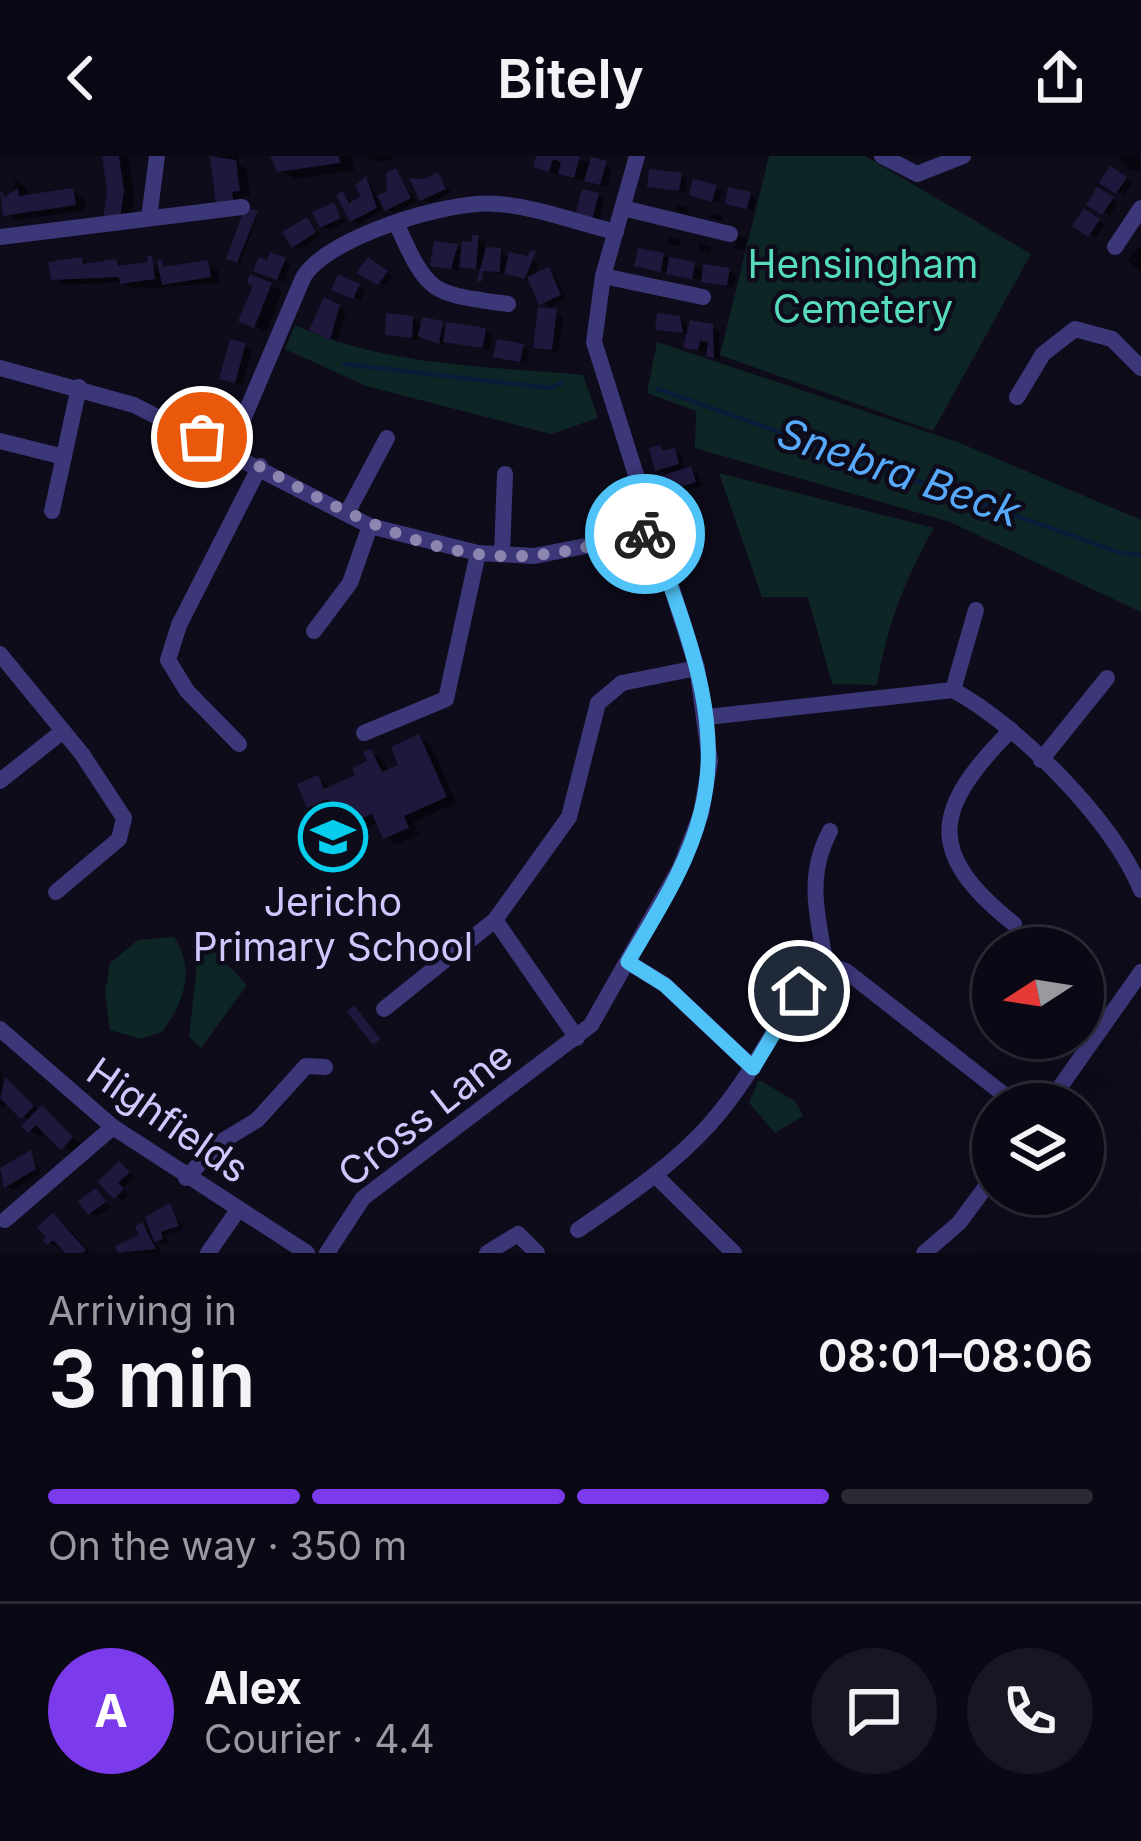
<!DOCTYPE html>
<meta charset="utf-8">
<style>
body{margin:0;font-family:Inter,sans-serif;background:#181622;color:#f1f3f6;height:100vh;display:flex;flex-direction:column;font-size:45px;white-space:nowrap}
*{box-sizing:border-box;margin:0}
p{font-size:39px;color:#999aa0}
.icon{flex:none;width:66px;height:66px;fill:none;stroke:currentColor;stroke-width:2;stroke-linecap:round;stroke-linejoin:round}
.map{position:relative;height:1097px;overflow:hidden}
.side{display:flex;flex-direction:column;background:#0a0814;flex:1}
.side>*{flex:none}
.needle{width:78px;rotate:258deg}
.buttons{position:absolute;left:972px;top:771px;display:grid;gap:24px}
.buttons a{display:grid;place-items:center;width:132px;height:132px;border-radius:50%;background:#0a0814;box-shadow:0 12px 48px #0002,0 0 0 3px #2a2934;font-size:60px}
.pin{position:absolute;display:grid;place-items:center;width:102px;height:102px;color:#fff;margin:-51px;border:6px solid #fff;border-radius:50%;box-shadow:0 3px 12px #0007}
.courier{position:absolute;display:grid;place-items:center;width:120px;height:120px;margin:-60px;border:9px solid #4fc3f7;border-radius:50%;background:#fff;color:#222;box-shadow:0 3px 15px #0007}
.headline em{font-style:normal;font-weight:600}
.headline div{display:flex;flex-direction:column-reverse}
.headline{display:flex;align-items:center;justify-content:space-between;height:204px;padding:0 48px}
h1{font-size:78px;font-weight:600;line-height:90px}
.bar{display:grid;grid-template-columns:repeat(4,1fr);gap:18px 12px;align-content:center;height:144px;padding:0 48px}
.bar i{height:15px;border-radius:9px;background:#2a2934}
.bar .on{background:#7c3aed}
.bar p{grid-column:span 4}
.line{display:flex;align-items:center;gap:30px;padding:0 48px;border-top:3px solid #2a2934}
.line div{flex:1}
.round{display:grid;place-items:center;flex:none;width:126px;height:126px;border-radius:63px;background:#181622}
header{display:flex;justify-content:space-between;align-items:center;height:156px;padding:0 48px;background:#0a0814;font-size:54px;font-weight:600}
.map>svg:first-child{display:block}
.green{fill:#0e2525}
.shadow{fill:#0007}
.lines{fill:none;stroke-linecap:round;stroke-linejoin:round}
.stream{stroke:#0b1b3a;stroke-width:4.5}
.building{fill:#20183c}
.minor{stroke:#3c3779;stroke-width:16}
.done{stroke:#8b85af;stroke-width:12;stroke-dasharray:0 21.6}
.route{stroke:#4fc3f7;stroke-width:15}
.labels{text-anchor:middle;stroke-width:9;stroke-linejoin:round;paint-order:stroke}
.park-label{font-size:39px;fill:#56dbbe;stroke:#0e0b1b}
.poi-label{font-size:39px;fill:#cfc7fe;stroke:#0e0b1b}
.street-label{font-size:39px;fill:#cfc7fe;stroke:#0e0b1b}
.water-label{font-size:42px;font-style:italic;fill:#57aafb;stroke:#0e0b1b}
</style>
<header><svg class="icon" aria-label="back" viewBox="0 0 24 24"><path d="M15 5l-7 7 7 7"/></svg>Bitely<svg class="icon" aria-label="share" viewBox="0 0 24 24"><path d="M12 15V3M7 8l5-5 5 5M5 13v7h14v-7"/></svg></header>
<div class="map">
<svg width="1141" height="1097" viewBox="0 0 1141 1097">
<rect width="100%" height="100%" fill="#0e0b1b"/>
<g class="green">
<path d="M769,0H865L1031,98L933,275L720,199Z"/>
<path d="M295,169C383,210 487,210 583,219L598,262L551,278L366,230L285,193Z"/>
<path d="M657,186L960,287L1141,364V456L950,366L695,292L696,255L647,237Z"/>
<path d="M719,317L934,372C904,425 887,470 877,529L832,528L808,441H762Z"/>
<path d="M200,780L247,829L201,892L189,881Z"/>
<path d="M174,781C196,815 184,845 162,876L141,883L110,874L105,837L110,807L138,784Z"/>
<path d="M759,924L795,945L803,960L775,977L749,947Z"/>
</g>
<g class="shadow">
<path d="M105,0L129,1L134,42L130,67L117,69Z"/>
<path d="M216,0H239V9L247,13L250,40L242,41L244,53L219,49Z"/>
<path d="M271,0H352L355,14L295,23L279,14Z"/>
<path d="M365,0H393V3L375,6Z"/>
<path d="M540,0L606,8L612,12L607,31L548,16L537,10Z"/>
<path d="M1122,0H1139L1141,15H1131L1119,3Z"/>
<path d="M1111,14L1132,27L1124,39L1103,26Z"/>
<path d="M396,16L416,46L394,57L380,49L382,55L359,68L353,64L343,38L353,48L365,41L367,23L378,43L390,37Z"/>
<path d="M438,20L451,36L430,47L423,43L424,26Z"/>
<path d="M681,20L687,24L686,37L650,29Z"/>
<path d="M14,24L27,31L28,42L73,35L84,42L86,54L17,64L6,58L16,43Z"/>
<path d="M716,32L722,36L719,47L699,41Z"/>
<path d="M1098,35L1118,47L1110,60L1090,48Z"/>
<path d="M750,39L756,43L754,54L735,50Z"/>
<path d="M597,40L604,43L599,66L585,63Z"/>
<path d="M676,48L688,52L687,58L675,55Z"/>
<path d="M333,50L346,66L329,74L322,70Z"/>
<path d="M247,55L258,59L240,106L229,101Z"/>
<path d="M1085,56L1105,69L1096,82L1076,69Z"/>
<path d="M711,57L723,60L722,65L710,62Z"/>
<path d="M307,64L321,80L301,93L294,90Z"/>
<path d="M738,79L747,83L744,95L734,92Z"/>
<path d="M668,81L680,84L679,90L667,87Z"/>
<path d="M479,82L485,86L484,94L539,108L534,121L548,114L555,118L566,143L549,151L532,125L460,108L458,115L433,108Z"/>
<path d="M699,87L711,91L710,97L698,94Z"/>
<path d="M1141,89V117L1127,104Z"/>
<path d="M663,100L705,115H729L736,119L734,132L637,109Z"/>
<path d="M82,104L93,111L152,109L162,115L207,107L218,114L220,127L134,133L122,126L65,129L53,122Z"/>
<path d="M284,105L291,108L284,126L264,118Z"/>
<path d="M375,108L392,121L386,130L360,116Z"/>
<path d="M339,122L365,134L361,144L342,136Z"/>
<path d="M271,129L282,136L266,176L253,170Z"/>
<path d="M326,145L346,155L337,185L313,173Z"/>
<path d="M556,156L563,160L559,196L543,194L536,190Z"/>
<path d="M412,163L424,169L485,175L492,179L490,194L446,184L445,189L418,177V184L388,178Z"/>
<path d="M679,163L686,167L688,179L658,173Z"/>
<path d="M712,171L719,175L720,204L687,190Z"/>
<path d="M245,190L252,194L242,229L229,225Z"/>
<path d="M523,191L529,195L527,208L497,199Z"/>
<path d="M214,236L235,245L226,268L212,262Z"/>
<path d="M653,295H674L681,299L685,315L698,317L702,329L676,338L689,345L694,367L677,366L679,343L666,335L670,320L657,313Z"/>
<path d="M419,582L430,588L456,647L413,666L419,678L397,688L386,681L379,666L355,676L344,670L335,650L321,656L310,650L317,622L331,633L359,620L371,607V596L382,603L389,616L402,610Z"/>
<path d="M0,915L2,923L82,989L74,998L47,975L41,981L30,975V965L11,949L0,951Z"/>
<path d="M31,997L41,1017L13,1034L6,1030L0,1016Z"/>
<path d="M126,1012L135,1021L123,1032L129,1039L122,1045L101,1026Z"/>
<path d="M96,1036L110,1051L97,1061L90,1057Z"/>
<path d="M170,1051L184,1073L166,1079L168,1086L163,1088L154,1083L161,1097H121L119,1092L143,1080L142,1070L153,1076Z"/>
<path d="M53,1060L64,1067L91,1097H69L49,1087Z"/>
</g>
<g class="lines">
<g class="stream">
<path d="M344,208L549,232L562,227"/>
<path d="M658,233L1121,397L1141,399"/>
</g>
</g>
<g class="building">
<path d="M102,0H119L124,35L120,62L103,64L107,35Z"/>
<path d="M210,0L236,4L240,35L232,36L234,48L216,50Z"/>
<path d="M270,0H339L340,7L277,16Z"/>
<path d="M536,0H580L574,22L558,18L561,6L553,3L549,16L533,11Z"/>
<path d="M591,1L607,5L600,29L584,25Z"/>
<path d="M1110,10L1127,21L1116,38L1099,27Z"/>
<path d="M396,12L411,42L385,55L377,40L387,35L386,17Z"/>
<path d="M649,13L682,17L679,35L647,31Z"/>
<path d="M438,16L446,33L420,45L409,22L424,23Z"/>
<path d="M366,20L377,52L350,66L336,39L343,35L349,47L361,40L355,30Z"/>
<path d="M693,23L717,29L712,46L689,39Z"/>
<path d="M728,31L751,36L747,53L725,48Z"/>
<path d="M1097,31L1114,41L1102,59L1086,49Z"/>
<path d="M18,32L19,40L73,32L76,49L3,60L0,34L5,41Z"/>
<path d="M582,33L599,37L592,64L575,60Z"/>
<path d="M334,46L341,62L320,72L312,56Z"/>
<path d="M245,51L258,55L237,107L226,103Z"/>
<path d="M1084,52L1100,63L1088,81L1072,70Z"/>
<path d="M307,61L316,76L292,92L282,76Z"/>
<path d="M472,79H479L476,113L459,111L462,85L471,86Z"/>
<path d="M434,85L458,88L451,113L430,110Z"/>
<path d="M486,91L501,92L500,116L483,115L482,125H477Z"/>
<path d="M638,92L664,97L661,116L634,110Z"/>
<path d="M530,94L536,95L525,123L504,118L509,96L528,100Z"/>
<path d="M270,96L286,102L277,124L253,115L259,101L267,104Z"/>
<path d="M147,100H152L155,123L120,128L119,121L51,124L48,106L82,101L83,108L116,103L118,110L148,106Z"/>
<path d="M368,101L388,115L378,129L356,117Z"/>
<path d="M669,101L695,106L692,123L666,118Z"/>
<path d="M162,103L163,111L208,104L211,121L162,129L157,104Z"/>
<path d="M703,108L730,112L727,130L701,126Z"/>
<path d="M549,111L561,139L539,149L527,121Z"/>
<path d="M250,118L272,127L254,172L238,165L253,130L247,127Z"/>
<path d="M338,118L360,128L353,143L331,134Z"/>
<path d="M324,141L340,149L330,184L309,174Z"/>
<path d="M538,151L557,153L552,194L533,192Z"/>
<path d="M386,157L413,160L412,182L385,179Z"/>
<path d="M657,157L680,160L683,177L655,174Z"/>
<path d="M422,161L443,165L439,188L418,180Z"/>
<path d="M690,164L713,168L714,202L706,200L708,186L700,185L698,194L683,192Z"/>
<path d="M446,166L486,172L483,192L443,186Z"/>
<path d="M230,183L246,187L235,227L219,223Z"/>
<path d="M497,183L524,188L520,206L493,201Z"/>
<path d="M212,232L229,238L219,266L202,260Z"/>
<path d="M660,289L662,295L675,292L679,308L655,315L649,292Z"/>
<path d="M691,310L696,326L663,337L658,321Z"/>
<path d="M683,338L688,364L674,368L666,344Z"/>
<path d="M419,578L447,641L404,660L409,672L383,683L372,658L341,672L328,643L307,652L297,628L318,619L324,633L355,619L352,612L367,605L363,596L371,593L382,616L398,609L391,591Z"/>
<path d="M354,849L380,883L373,889L347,856Z"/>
<path d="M5,921L34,950L21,963L0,942Z"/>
<path d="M42,949L73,981L61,994L36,969L28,977L21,970Z"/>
<path d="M31,994L36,1013L4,1032L0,1012Z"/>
<path d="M119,1005L130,1016L118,1027L124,1033L114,1043L97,1026Z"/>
<path d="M96,1032L106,1046L88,1059L78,1045Z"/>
<path d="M170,1047L179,1070L161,1076L163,1083L154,1086L145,1061Z"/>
<path d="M53,1057L86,1094L83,1097H65L53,1084L47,1089L43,1085L46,1081L37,1071Z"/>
<path d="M142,1066L156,1093L118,1097L115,1090L139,1079L135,1070Z"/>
</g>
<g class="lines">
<g class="minor">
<path d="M882,0L917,18L963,0"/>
<path d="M623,52L730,78"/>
<path d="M149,62L157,0"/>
<path d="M397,69C429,140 431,137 508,148"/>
<path d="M0,81L242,51"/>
<path d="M1115,91L1141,52"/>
<path d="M603,120L703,141"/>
<path d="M0,212L134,249L370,370L478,397L534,400L652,377"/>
<path d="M1017,241L1043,198L1075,173L1112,183L1141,212"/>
<path d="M0,285L64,301"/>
<path d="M230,294L303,122C326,81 451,43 498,48C537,51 578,67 616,76"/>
<path d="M52,355L79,231"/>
<path d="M347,357L387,282"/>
<path d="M502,398L505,318"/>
<path d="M314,475L350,427L370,370"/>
<path d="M0,498L82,598L124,662L119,683L56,736"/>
<path d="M953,534L976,454"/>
<path d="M707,561L953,534C1018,569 1113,664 1141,734"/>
<path d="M1011,574C935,651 922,695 1014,768"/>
<path d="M364,577L446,543L478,397"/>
<path d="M239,588L187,535L168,504L179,469L260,310"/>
<path d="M1041,604L1107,522"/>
<path d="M0,625L63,575"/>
<path d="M495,764L577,882"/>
<path d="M628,806L665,829L753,912"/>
<path d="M826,808L846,815L1016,948"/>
<path d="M826,808C817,760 806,720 830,675"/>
<path d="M384,853L495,764L569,661L598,547L622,527L697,512"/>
<path d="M0,873L113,971L307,1097"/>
<path d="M1048,948L1141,816"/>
<path d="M656,1020L734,1097"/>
<path d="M186,1022L219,987L257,964L306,910L325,911"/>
<path d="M5,1064L113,971"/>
<path d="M578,1074C624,1042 671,1011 709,969C751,922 778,865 813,814L826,808"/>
<path d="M208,1097L238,1054"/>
<path d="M327,1097L363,1042L591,869L680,712L701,658L710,605L697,512L594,186L603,120L637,0"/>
<path d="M487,1097L518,1078L537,1097"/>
<path d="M924,1097L959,1067L993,1021"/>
</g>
</g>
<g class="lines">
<path class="done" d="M202,281C307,331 414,411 537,399C573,396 610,385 645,378"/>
<path class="route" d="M645,378L652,377C682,466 726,561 701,656C688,710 655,759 628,806L665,829L753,912L799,835"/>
</g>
<defs>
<symbol id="school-ring" viewBox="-11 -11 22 22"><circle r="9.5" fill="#0e0b1b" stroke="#05cdeb" stroke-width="1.5"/><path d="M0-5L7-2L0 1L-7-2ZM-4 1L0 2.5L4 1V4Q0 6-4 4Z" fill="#05cdeb"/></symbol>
</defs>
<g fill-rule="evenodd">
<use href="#school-ring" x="295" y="643" width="76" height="76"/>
</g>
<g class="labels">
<g class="park-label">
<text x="863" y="122">Hensingham<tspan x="863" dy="45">Cemetery</tspan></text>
</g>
<g class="poi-label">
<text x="333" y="760">Jericho<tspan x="333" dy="45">Primary School</tspan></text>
</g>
<g class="street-label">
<text transform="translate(425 958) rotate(-38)" y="14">Cross Lane</text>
<text transform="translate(168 964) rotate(35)" y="14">Highfields</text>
</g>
<g class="water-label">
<text transform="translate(899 316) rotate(19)" y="15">Snebra Beck</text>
</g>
</g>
</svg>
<div class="buttons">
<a><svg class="needle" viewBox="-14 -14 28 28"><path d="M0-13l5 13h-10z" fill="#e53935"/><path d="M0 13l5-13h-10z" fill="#999aa0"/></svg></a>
<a><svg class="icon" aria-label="layers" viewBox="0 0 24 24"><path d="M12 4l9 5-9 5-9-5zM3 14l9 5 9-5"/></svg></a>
</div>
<div class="pin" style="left:202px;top:281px;background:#ea580c"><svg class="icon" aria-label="bag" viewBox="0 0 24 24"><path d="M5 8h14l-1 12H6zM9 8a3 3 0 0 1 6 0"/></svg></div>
<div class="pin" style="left:799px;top:835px;background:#1f2937"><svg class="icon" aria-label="home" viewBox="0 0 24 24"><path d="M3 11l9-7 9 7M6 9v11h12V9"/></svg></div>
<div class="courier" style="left:645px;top:378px"><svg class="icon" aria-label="bike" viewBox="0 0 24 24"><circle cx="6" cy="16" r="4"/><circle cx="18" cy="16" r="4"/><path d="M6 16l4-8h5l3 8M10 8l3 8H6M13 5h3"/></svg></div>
</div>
<section class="side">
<div class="headline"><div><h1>3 min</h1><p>Arriving in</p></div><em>08:01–08:06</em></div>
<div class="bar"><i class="on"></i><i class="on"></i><i class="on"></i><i></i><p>On the way · 350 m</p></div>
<div class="line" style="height:216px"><b class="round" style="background:#7c3aed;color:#fff">A</b><div><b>Alex</b><p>Courier · 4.4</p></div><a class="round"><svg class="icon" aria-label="chat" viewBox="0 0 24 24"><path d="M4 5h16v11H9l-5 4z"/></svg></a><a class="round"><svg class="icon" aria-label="phone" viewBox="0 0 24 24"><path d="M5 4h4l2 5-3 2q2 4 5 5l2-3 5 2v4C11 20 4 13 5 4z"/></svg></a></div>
</section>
